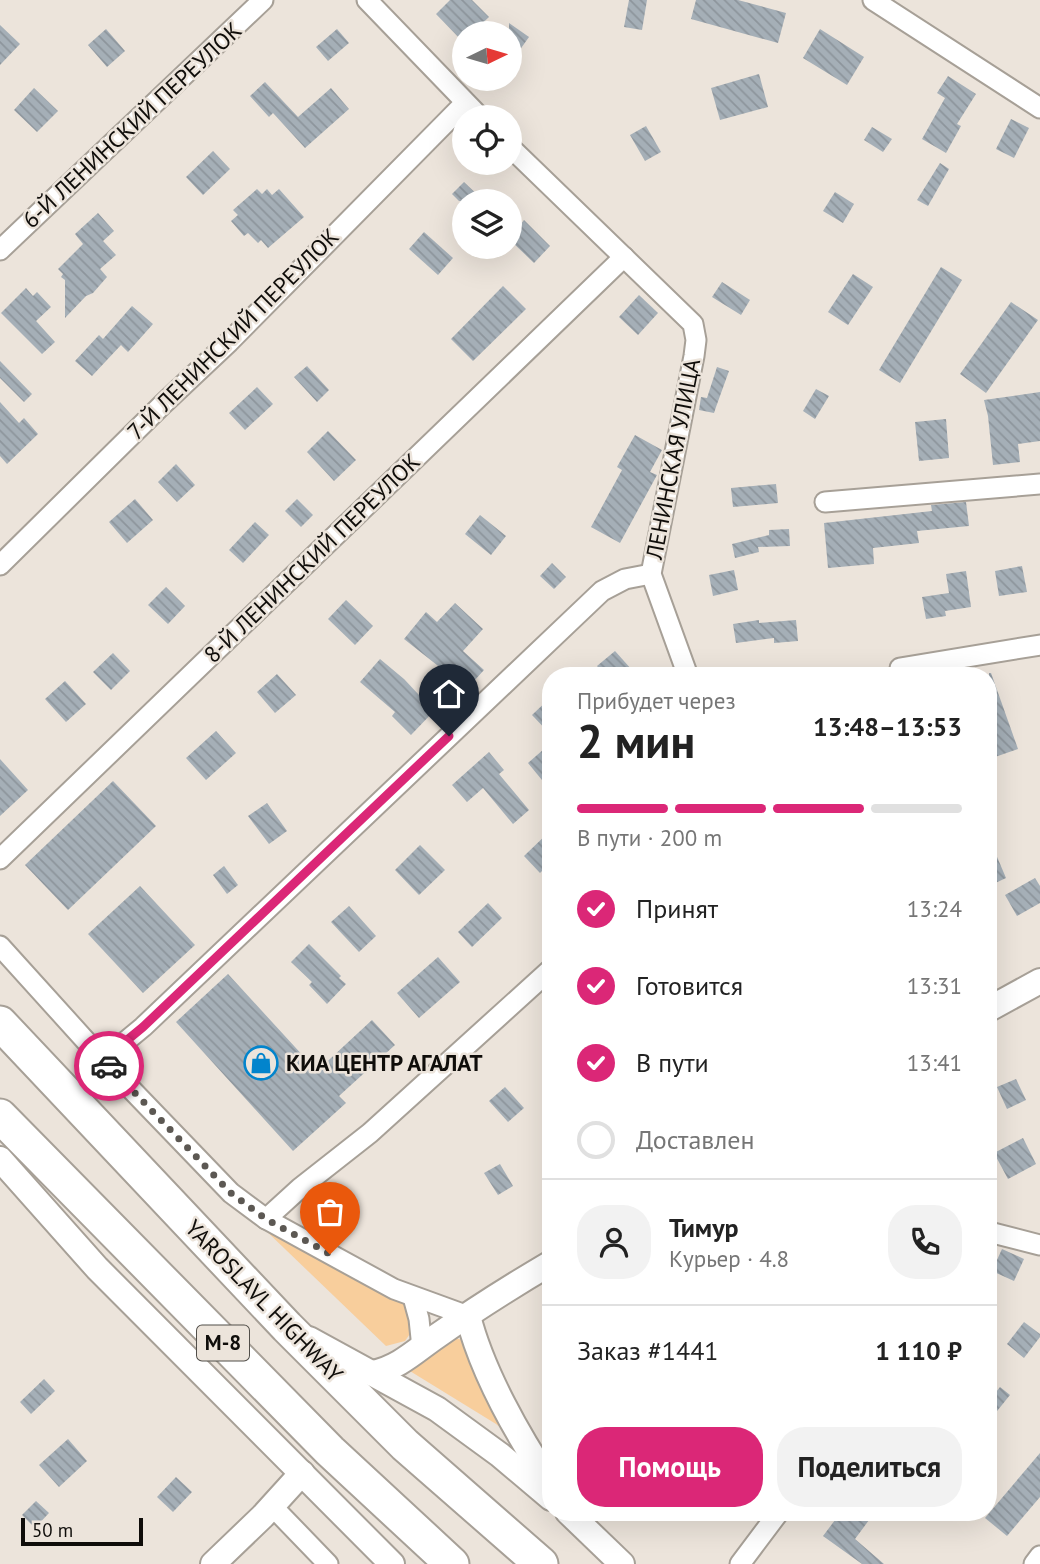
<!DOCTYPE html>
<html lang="ru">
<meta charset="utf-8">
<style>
body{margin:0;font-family:"PT Sans",sans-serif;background:#f2f2f2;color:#222;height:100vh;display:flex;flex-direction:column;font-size:26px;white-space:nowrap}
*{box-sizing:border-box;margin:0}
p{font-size:23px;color:#767676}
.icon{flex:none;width:38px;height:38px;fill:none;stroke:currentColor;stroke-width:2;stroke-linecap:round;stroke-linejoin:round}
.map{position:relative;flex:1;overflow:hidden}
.drawer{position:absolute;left:542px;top:667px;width:455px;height:854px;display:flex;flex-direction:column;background:#fff;border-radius:28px;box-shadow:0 7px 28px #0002}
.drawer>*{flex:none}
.needle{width:46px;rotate:85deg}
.tools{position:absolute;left:452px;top:21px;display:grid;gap:14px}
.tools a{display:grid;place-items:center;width:70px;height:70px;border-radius:50%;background:#fff;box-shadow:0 7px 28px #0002;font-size:35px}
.scale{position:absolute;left:21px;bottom:18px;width:122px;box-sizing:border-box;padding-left:7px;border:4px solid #0f0d0a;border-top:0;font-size:19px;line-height:24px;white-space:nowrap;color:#0f0d0a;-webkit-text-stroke:5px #ece4db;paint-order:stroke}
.pin{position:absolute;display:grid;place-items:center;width:60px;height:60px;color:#fff;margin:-72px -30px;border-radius:50% 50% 50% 0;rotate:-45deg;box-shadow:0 0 7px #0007}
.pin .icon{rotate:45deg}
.courier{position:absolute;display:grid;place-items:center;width:70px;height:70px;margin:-35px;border:5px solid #db2777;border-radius:50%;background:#fff;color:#222;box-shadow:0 2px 9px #0007}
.head em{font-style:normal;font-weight:800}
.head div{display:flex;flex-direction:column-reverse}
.head{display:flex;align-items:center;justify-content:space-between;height:119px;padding:0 35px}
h1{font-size:46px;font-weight:800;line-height:52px}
.bar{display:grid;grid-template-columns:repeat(4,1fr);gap:10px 7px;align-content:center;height:84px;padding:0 35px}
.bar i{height:9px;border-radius:5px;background:#e0e0e0}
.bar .on{background:#db2777}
.bar p{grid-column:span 4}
.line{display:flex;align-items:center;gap:18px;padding:0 35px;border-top:2px solid #e0e0e0}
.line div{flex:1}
.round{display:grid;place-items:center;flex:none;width:74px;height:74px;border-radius:28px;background:#f2f2f2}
ol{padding:0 35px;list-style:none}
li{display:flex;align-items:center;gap:21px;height:77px}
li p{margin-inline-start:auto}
li .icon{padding:7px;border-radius:50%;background:#db2777;color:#fff;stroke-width:4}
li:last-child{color:#767676}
li i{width:38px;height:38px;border:4px solid #e0e0e0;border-radius:50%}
.cta{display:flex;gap:14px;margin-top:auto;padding:14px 35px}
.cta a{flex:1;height:80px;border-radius:28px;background:#db2777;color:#fff;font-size:28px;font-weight:800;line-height:80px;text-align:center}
.cta a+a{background:#f2f2f2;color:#222}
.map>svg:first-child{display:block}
.green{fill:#f8ce9c}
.building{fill:url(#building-back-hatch)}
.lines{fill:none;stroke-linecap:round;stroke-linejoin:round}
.minor-casing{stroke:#a7a097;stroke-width:23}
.tertiary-casing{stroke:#a7a097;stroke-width:28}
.trunk-casing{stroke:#a7a097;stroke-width:37}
.minor{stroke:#fff;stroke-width:19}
.tertiary{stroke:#fff;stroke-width:24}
.trunk{stroke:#fff;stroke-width:33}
.done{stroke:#5c5853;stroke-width:7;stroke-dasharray:0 12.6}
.route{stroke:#db2777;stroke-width:9}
.labels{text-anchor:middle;stroke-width:5;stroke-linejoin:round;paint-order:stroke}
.shield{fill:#ece4db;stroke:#514e49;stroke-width:2}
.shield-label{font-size:21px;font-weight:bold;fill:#0f0d0a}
.street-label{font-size:23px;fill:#0f0d0a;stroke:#ece4db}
.poi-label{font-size:23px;font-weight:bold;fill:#0f0d0a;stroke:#ece4db;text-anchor:start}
</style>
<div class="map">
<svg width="1040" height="1564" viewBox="0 0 1040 1564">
<defs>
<pattern id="building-back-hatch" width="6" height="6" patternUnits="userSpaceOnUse" patternTransform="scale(1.75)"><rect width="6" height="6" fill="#a5afb7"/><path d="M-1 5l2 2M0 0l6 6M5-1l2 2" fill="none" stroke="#8d959c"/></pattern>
</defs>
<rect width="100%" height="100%" fill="#ece4db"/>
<g class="green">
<path d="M260,1225L406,1302L414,1328L405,1341L386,1346Z"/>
<path d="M450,1336L468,1342L519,1443L496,1424L405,1368Z"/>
</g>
<g class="building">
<path d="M450,0H472L489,17L472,33H464V43L436,14Z"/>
<path d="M629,0H647L642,30L624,27Z"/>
<path d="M696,0H738L786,13L778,43L691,19Z"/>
<path d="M509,23L529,37L509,65Z"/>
<path d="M0,25L20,44L0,65Z"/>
<path d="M106,29L125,51L107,67L88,45Z"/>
<path d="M337,29L349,43L328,61L316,47Z"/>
<path d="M820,29L864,57L847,85L803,58Z"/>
<path d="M759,74L768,107L720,120L711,88Z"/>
<path d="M948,76L976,94L957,124L961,126L946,153L922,139L945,98L937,93Z"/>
<path d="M265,82L298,117L331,88L349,109L305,148L273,113L269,117L250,96Z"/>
<path d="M34,88L58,111L37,132L14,110Z"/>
<path d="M1011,119L1029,128L1014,158L996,149Z"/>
<path d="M646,126L661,152L645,161L630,135Z"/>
<path d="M872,127L892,139L883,152L864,140Z"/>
<path d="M213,151L230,169L203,195L186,177Z"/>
<path d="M940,163L949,169L928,206L917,200Z"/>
<path d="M464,182L484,201H459L452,194Z"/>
<path d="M257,189L262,194L267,189L272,195L279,189L304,217L268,248L261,240L258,243L248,233L244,236L231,221L238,215L233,210Z"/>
<path d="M835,192L854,204L843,223L823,211Z"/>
<path d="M98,213L114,231L103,241L116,255L100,269L107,277L93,293L86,296L65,318V280L61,277L63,274L58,269L83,244L75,234Z"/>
<path d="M524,220L550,246L534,263L509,239Z"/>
<path d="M424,232L453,258L438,275L409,249Z"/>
<path d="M941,267L962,280L900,383L879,370Z"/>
<path d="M853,274L873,287L848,325L828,312Z"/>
<path d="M722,282L750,300L741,315L712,297Z"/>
<path d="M503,286L526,309L473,361L451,339Z"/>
<path d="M26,288L33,296L37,292L51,307L36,321L55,342L42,354L1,313Z"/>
<path d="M639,295L658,313L638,335L619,317Z"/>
<path d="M1011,302L1038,320L986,393L960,374Z"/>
<path d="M132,306L153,324L128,352L121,345L92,376L75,361L99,335L103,339Z"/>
<path d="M0,361L32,394L24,402L0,378Z"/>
<path d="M307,366L329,390L317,402L294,377Z"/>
<path d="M717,367L729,371L716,407L714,413L699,410L701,397L707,398Z"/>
<path d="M257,387L273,404L245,430L229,413Z"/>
<path d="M816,389L829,396L815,419L803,411Z"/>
<path d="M1040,392V441L1018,444L1020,462L993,465L988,416L984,400Z"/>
<path d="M0,402L19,423L24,418L38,434L7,464L0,456Z"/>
<path d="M946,419L949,458L919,461L915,422Z"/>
<path d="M328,431L356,460L334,481L307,452Z"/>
<path d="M635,435L662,450L650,472L657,475L620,543L591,527L622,470L617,467Z"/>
<path d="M176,464L195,485L177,502L158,482Z"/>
<path d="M776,484L778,503L733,507L731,488Z"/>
<path d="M135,499L153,520L127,543L109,522Z"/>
<path d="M297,499L313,515L301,527L285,511Z"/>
<path d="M966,502L969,526L917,531L919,543L873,548L874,564L828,568L824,523L932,511L931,505Z"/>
<path d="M480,515L506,536L491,555L465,534Z"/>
<path d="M255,522L269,535L243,563L229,550Z"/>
<path d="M789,529L790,546L758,547L759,552L735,558L732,544L769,535V530Z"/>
<path d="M552,563L566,577L554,589L540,576Z"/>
<path d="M1022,566L1027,592L999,596L995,571Z"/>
<path d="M734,570L738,590L713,596L709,575Z"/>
<path d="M966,571L971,607L945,611L946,616L926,619L922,597L949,593L946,574Z"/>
<path d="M166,587L185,606L168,624L148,605Z"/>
<path d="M346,600L373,626L355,645L328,619Z"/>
<path d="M455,603L483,629L463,651L484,670L464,692L441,671L442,669L404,639L426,612L437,622Z"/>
<path d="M759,620V623L796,620L798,641L774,643V638L736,643L733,624Z"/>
<path d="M615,651L632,670L625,676H605L597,666Z"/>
<path d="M113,653L130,671L111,690L93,672Z"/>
<path d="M380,659L404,679L434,711L411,735L392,716L395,712L360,682Z"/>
<path d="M989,673H991L1018,749L995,757L989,741Z"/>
<path d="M277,674L296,695L275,713L257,692Z"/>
<path d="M65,681L86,704L66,722L45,699Z"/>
<path d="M551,697V735L532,715Z"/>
<path d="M216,731L236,753L206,780L186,758Z"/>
<path d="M544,749L551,757V791L528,763Z"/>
<path d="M489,752L504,770L499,774L529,810L513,824L483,788L467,802L452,785Z"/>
<path d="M0,759L28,790L0,816Z"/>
<path d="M113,781L156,826L68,910L25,865Z"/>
<path d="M267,803L287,831L269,844L248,816Z"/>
<path d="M551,830V862L540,873L524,856Z"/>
<path d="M989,838L1006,878L989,886Z"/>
<path d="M420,845L445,870L419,895L395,870Z"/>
<path d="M224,866L238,885L227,894L213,875Z"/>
<path d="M1035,878L1040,886V903L1017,916L1005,895Z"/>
<path d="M140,886L195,945L143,993L88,934Z"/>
<path d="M488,903L502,918L472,947L458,932Z"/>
<path d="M349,906L376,936L359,952L331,922Z"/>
<path d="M309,944L341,976L339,978L346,984L327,1004L309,985L312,982L291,962Z"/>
<path d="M438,957L460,982L419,1018L397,993Z"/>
<path d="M228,974L317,1071L372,1020L395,1045L339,1096L346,1103L293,1151L176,1022Z"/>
<path d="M1016,1079L1026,1100L1007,1109L997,1087Z"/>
<path d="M505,1087L524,1108L508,1122L489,1101Z"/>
<path d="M1023,1138L1036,1164L1008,1179L994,1153Z"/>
<path d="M500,1164L513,1186L498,1195L484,1173Z"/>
<path d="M1002,1249L1024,1259L1014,1281L992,1271Z"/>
<path d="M1024,1322L1040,1334V1337L1024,1358L1007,1344Z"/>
<path d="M44,1379L55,1391L31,1414L20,1402Z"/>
<path d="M1000,1387L1010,1395L989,1421V1401Z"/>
<path d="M68,1439L87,1461L59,1487L39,1465Z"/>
<path d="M1040,1453V1497L1007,1536L985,1518Z"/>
<path d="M176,1477L192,1492L173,1512L157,1497Z"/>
<path d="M36,1501L49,1513L35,1528L22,1515Z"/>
<path d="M841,1512H875L855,1539L884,1564H862L823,1536Z"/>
</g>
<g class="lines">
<defs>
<g id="minor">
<path d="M367,0L480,117"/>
<path d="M873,0L1040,108"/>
<path d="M509,146L693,324L696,340L694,356L651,574L688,676"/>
<path d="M0,250L263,0"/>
<path d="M825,502L1040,484"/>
<path d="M0,565L163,404L229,342L465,103"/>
<path d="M900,668L1040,645"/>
<path d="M0,859L624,257"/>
<path d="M0,946L103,1060L231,1193L266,1219L394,1289L468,1316"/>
<path d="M103,1060L143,1027L602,591L625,579L651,574"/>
<path d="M266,1219L300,1188L370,1133L551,969"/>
<path d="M989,1232L1040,1245"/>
<path d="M413,1297L419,1319L422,1348"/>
<path d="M272,1506L328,1564"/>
<path d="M740,1564L779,1512"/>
<path d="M1034,1564L1040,1556"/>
</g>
<g id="tertiary">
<path d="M989,1009L1040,981"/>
<path d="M0,1159L97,1268L392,1564"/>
<path d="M468,1316C482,1372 519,1437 551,1485"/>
<path d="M309,1339L437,1409L500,1455L551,1498"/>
<path d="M373,1373C400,1367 415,1351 437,1336C474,1310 512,1286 551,1263"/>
<path d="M568,1512L622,1564"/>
<path d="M213,1564L263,1516L302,1473"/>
</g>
<g id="trunk">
<path d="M0,1023L287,1327L405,1445L541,1564"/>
<path d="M0,1116L330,1451L452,1564"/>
</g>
</defs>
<use href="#minor" class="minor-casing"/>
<use href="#tertiary" class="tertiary-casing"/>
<use href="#trunk" class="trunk-casing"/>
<use href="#minor" class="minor"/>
<use href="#tertiary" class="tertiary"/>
<use href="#trunk" class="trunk"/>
</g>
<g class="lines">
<path class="done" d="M109,1066L231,1193L266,1219L330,1254"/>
<path class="route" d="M109,1066L103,1060L143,1027L449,736"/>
</g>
<defs>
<symbol id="shop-ring" viewBox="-11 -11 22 22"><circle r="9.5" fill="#ece4db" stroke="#0284cc" stroke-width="1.5"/><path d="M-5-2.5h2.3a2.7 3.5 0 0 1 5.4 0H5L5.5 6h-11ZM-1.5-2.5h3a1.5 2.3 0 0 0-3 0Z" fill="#0284cc"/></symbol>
</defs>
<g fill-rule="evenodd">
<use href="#shop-ring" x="242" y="1044" width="38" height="38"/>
</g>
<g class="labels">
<rect class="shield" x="197" y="1325.5" width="52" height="35" rx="5"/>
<g class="shield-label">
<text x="223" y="1350">М-8</text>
</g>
<g class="street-label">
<text transform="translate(132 125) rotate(-43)" y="8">6-Й ЛЕНИНСКИЙ ПЕРЕУЛОК</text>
<text transform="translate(233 334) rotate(-45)" y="8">7-Й ЛЕНИНСКИЙ ПЕРЕУЛОК</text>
<text transform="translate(673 459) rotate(-79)" y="8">ЛЕНИНСКАЯ УЛИЦА</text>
<text transform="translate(312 558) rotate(-44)" y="8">8-Й ЛЕНИНСКИЙ ПЕРЕУЛОК</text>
<text transform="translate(264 1301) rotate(46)" y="8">YAROSLAVL HIGHWAY</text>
</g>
<g class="poi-label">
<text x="286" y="1071">КИА ЦЕНТР АГАЛАТ</text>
</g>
</g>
</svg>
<div class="tools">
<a><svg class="needle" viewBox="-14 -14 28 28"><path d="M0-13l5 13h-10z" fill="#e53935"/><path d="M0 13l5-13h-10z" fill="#767676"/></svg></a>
<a><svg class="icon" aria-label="locate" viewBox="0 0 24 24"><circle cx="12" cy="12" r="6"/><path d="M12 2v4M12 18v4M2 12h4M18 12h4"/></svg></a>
<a><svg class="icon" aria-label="layers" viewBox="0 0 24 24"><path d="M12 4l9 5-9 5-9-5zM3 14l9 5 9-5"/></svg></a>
</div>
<div class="scale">50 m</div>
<div class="pin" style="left:330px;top:1254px;background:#ea580c"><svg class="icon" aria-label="bag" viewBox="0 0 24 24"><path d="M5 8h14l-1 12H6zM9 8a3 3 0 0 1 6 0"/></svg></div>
<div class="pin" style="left:449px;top:736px;background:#1f2937"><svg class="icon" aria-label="home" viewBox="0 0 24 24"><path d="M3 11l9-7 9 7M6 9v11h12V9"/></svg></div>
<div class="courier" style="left:109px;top:1066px"><svg class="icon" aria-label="car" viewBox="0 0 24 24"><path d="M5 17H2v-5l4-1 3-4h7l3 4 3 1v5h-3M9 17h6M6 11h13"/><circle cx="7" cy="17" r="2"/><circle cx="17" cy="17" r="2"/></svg></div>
<section class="drawer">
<div class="head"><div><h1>2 мин</h1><p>Прибудет через</p></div><em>13:48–13:53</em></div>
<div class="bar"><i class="on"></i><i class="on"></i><i class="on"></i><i></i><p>В пути · 200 m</p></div>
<ol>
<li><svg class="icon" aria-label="check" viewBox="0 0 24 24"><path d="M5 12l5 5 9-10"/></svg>Принят<p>13:24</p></li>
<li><svg class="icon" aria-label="check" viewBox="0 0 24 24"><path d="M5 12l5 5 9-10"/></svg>Готовится<p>13:31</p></li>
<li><svg class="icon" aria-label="check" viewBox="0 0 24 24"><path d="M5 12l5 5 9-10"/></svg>В пути<p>13:41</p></li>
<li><i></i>Доставлен</li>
</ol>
<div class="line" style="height:126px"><a class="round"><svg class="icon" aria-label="person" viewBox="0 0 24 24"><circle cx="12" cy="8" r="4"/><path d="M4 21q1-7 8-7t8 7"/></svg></a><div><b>Тимур</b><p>Курьер · 4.8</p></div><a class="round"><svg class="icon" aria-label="phone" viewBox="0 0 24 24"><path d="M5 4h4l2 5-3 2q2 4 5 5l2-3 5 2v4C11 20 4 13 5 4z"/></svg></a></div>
<div class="line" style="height:91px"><div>Заказ #1441</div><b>1 110 ₽</b></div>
<div class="cta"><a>Помощь</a><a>Поделиться</a></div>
</section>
</div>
